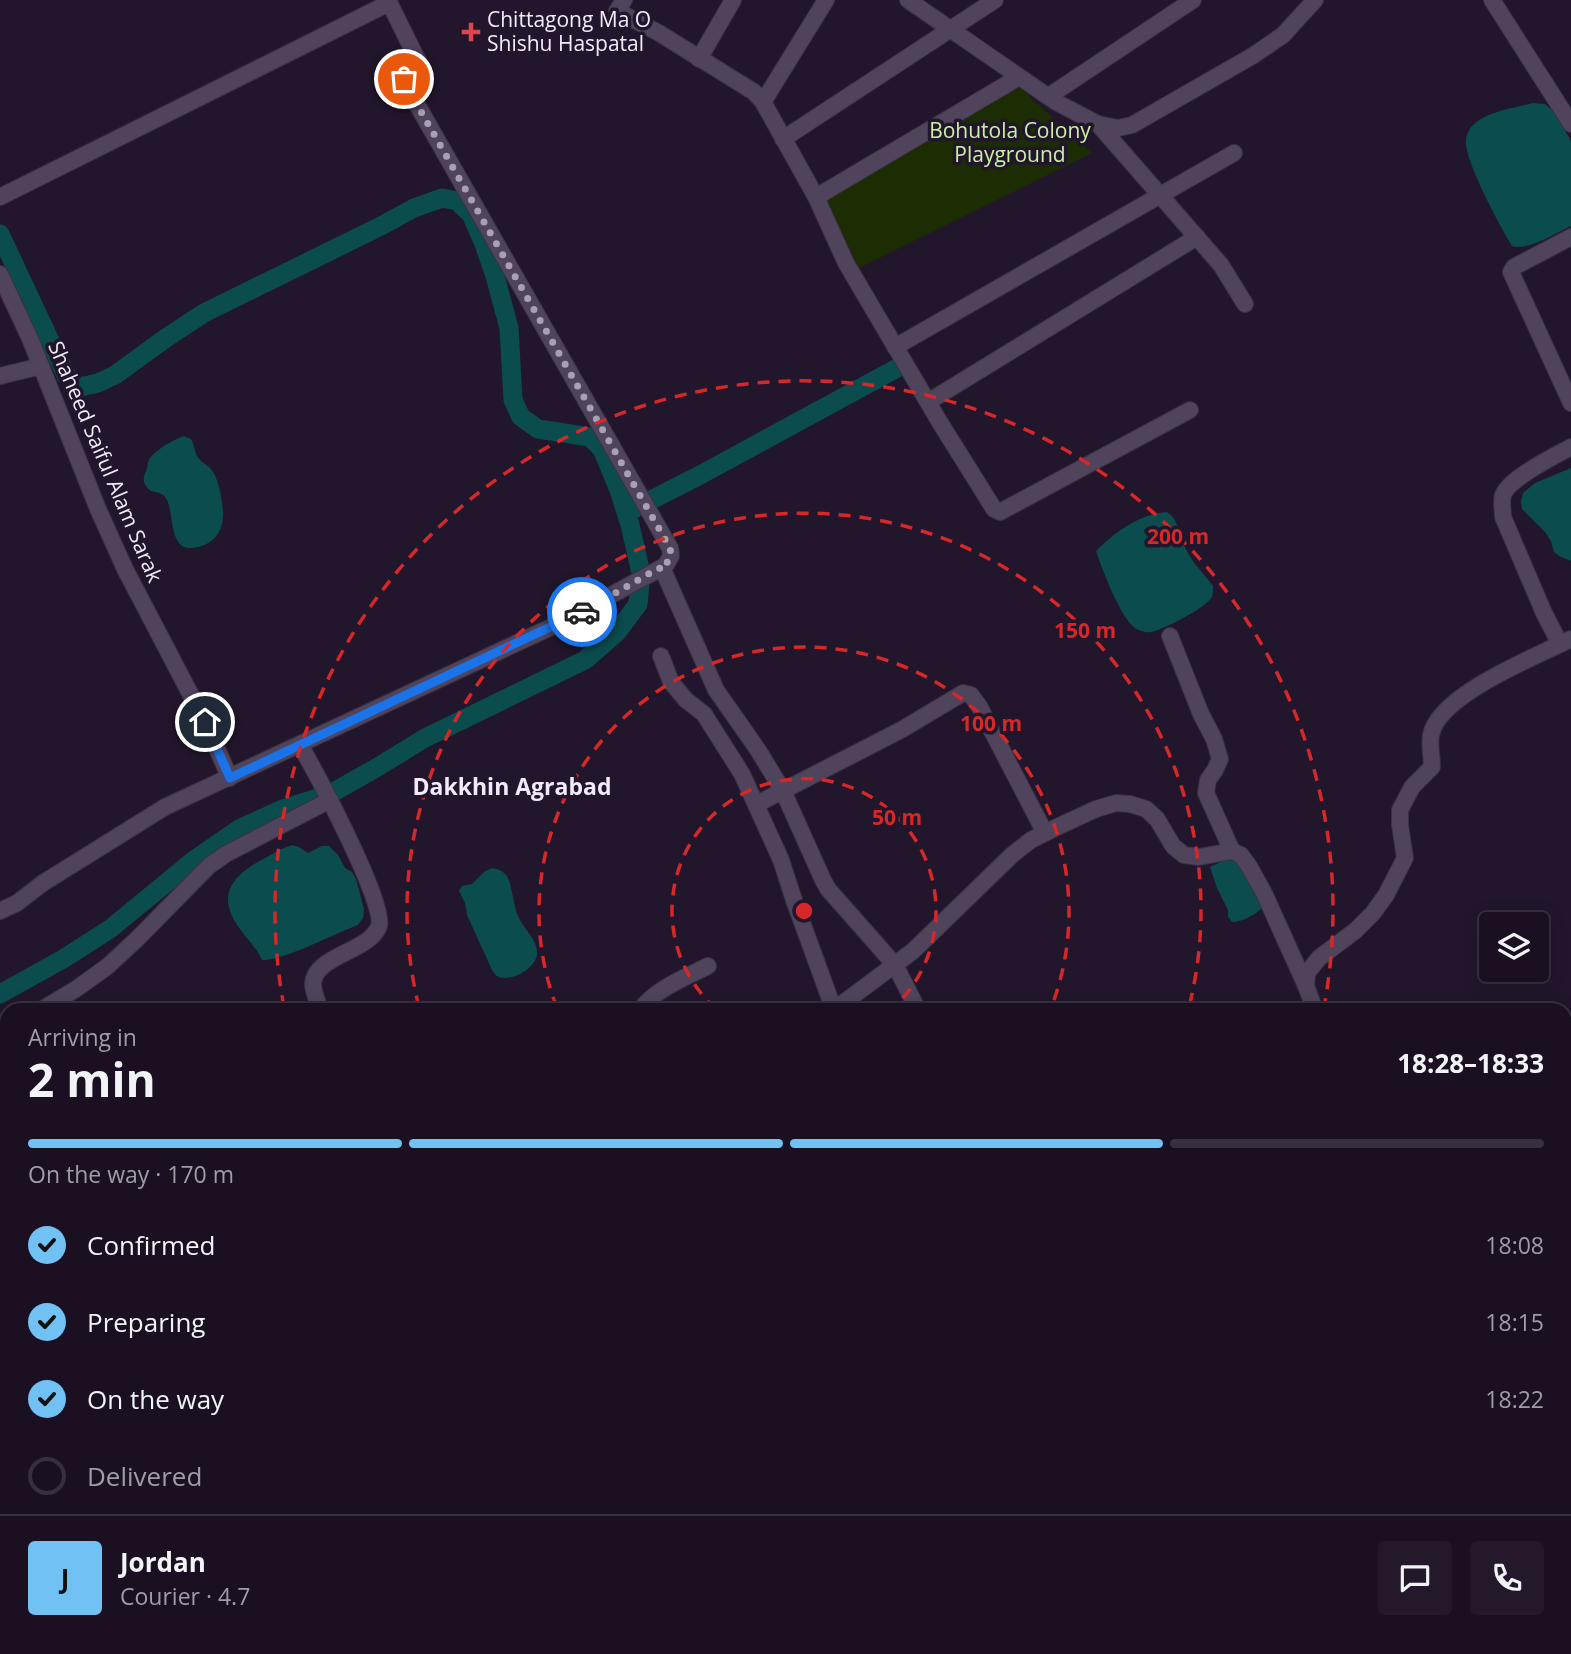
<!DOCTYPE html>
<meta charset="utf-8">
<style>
body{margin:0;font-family:"Open Sans",sans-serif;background:#23192a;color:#f1f3f6;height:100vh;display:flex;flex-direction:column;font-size:26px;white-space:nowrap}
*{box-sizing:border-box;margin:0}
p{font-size:23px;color:#9f9da5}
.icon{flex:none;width:38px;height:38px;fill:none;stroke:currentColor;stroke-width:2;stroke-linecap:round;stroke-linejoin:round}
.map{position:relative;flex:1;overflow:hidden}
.side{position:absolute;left:0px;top:1003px;width:1572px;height:653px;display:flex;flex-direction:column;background:#1a1021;border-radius:21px 21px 0 0;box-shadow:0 4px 18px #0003,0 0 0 2px #38303f}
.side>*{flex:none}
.controls{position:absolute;left:1479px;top:912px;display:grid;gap:14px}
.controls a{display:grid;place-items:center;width:70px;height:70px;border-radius:7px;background:#1a1021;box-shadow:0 4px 18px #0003,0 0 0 2px #38303f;font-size:35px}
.pin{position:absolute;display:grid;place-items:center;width:60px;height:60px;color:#fff;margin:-30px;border:4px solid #fff;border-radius:50%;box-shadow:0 2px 7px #0007}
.courier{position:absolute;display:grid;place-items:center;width:70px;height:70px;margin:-35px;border:5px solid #1a73e8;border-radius:50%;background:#fff;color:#222;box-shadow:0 2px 9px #0007}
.headline em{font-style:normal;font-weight:700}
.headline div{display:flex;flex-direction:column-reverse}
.headline{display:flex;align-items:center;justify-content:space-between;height:119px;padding:0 28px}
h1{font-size:46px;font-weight:700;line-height:52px}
.bar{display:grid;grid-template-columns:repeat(4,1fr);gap:10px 7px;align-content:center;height:84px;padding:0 28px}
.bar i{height:9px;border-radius:5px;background:#38303f}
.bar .on{background:#71c1f5}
.bar p{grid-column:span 4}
.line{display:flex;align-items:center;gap:18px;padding:0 28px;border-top:2px solid #38303f}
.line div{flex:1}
.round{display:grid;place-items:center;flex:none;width:74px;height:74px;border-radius:7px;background:#23192a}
ol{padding:0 28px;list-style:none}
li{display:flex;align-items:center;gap:21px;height:77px}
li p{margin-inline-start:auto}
li .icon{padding:7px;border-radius:50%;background:#71c1f5;color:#111;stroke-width:4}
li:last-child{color:#9f9da5}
li i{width:38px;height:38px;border:4px solid #38303f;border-radius:50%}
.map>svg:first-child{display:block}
.education{fill:#26202f}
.green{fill:#1c2d03}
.water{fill:#0b4c4f}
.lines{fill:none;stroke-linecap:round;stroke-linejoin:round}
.canal{stroke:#0b4c4f;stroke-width:19}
.street-casing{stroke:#393142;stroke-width:18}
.highway-casing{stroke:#393142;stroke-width:32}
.street{stroke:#50435c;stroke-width:16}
.highway{stroke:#be8918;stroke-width:30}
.done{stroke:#aaa0b3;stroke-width:7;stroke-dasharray:0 12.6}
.route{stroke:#1a73e8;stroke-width:9}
.ring{fill:none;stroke:#d62828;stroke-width:3.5;stroke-dasharray:12 9}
.health-dot{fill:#e0444e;stroke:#22162c;stroke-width:2.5}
.labels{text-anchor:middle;stroke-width:7;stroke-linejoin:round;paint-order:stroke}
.poi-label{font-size:21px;fill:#f3ebfb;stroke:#22162c;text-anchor:start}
.park-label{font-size:21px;fill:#cbefa4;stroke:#22162c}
.street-label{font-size:21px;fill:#f3ebfb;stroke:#22162c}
.neighbourhood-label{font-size:23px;font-weight:bold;fill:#f3ebfb;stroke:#22162c}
.centre{fill:#d62828;stroke:#22162c;stroke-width:3.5}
.ring-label{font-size:21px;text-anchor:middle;font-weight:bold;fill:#d62828;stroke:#22162c;stroke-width:7;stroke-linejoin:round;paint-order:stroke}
</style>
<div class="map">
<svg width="1571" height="1654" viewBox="0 0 1571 1654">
<rect width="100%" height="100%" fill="#22162c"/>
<path class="education" d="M1565,1180L1571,1192V1248L1565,1251Z"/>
<path class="green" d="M1018,86L1092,153L859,268L826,199Z"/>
<g class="water">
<path d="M1533,103L1545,104L1555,113L1571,141V226C1556,233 1528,251 1512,246C1501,228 1464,160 1466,141C1466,136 1469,129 1472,126C1487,111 1514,108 1533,103Z"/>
<path d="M184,436L191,439C194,444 194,449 196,454C199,462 207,464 211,469C219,479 222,499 223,511C224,529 216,543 198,547C193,548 187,549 182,546C170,536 173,513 167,500C161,488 152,496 146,486C142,480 144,477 146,471C148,467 147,464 149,460C153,451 175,439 184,436Z"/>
<path d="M1571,468V561L1559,556L1554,552L1551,541L1545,532L1522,509L1521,501L1523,493L1535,483Z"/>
<path d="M1167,512C1177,518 1178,529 1182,540C1188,559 1202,571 1213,586C1213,589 1213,594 1212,597C1207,607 1163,630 1151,632C1145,633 1140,631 1135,628C1120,617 1102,569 1096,551C1115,532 1139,514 1167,512Z"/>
<path d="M292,845L299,847L308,853L322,846H329L338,855L345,868L352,872L356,879L361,898L364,909L363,918L358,925L348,929C329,937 278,962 262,960C255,945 242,934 234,920C216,888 242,870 267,857C275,852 283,848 292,845Z"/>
<path d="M1229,858L1236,859L1263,903L1262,908C1255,915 1242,922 1232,922L1228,917V910L1217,888L1210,867Z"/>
<path d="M492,868C497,869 502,870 506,875C512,882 513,905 518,916C523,929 538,939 537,954C536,968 512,982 499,977C496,976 494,973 492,970L467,915L465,903L459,891L462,886L472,884L484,872Z"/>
<path d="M1072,1649V1648L1114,1649L1104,1654H1074Z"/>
</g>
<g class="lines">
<g class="canal">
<path d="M0,234L66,375L80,387L98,383L115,375L166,338L204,313L381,226L414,208L442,198L457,201L471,214L484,244L495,276L509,328L513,400L521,417L538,429L590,437L602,449L619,490L630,525L641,573L638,604L617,632L585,660L425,738L376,768L330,794L283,809L239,829L194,860L110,929L63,959L0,994"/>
<path d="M630,511L702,474L899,367"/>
</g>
<defs>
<g id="street">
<path d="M388,0L418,61L408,66L404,70V79L415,101L670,548L671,556L663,570"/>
<path d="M624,0L617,11L659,33L754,92L763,102L816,197"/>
<path d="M908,0L1056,102L1098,124L1118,128L1132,125L1254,55L1283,35L1315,0"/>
<path d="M1492,0L1571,124"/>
<path d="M699,59L733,0"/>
<path d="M1019,77L816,197L846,263L939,421L994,509L1000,512L1190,410"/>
<path d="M1049,96L1193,0"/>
<path d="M763,102L826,0"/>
<path d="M1098,124L1221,265L1245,304"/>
<path d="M783,139L995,0"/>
<path d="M0,197L389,3"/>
<path d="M1571,237L1514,267L1511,272L1571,403"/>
<path d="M0,274L31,341L98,509L125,569L205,722L230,778"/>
<path d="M895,347L1234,153"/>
<path d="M0,376L41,366"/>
<path d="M928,402L1197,237"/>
<path d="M1170,636L1201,714L1214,739L1220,759L1215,770L1208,780L1206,793L1232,851"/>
<path d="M1560,644L1544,613L1503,517C1503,510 1501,502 1503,495C1509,478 1555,456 1571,447"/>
<path d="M661,656L671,682L686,700L704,714L742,774L781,860L795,903L834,1010"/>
<path d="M300,745C315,771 386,903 379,926C370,952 314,955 313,984C313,992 318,1002 320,1010"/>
<path d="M757,804L901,730L963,693L971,695L979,706L1045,833"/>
<path d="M0,911L17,903L43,883L165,807L562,622L661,568L663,570L716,690L758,750L783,791L823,880L828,889L895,965L918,1010"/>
<path d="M41,1010L76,989L108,966L137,939L209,866L226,854L330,800"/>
<path d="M640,1010C657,988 684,978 708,966"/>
<path d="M834,1010L913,951L1012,855L1031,840L1057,827L1096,809L1116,803L1130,804L1146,809L1157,819L1173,846L1184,855L1199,857L1232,851L1241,855L1249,866L1264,893L1306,986"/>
<path d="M1315,1010L1306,986L1307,973L1319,958L1355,931L1373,913L1386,895L1405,858L1400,825V810L1412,787L1432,767C1432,757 1429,745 1431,735C1438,695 1537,656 1571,639"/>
<path d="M0,1029L7,1026"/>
<path d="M1564,1153L1571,1163"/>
<path d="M0,1500L7,1495"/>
<path d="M972,1648L976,1654"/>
<path d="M1237,1648L1239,1654"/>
<path d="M1370,1648L1374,1654"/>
<path d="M67,1654V1648"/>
<path d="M687,1654L691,1648"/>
</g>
<g id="highway">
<path d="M1564,1514L1571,1506"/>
<path d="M1564,1566L1571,1557"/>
<path d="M1451,1654L1456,1648"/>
<path d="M1484,1654L1489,1648"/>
</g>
</defs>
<use href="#street" class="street-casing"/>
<use href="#highway" class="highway-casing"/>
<use href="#street" class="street"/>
<use href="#highway" class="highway"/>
</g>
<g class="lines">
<path class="done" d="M404,79L415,101L670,548L671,555L663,570L659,568L582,612"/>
<path class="route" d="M205,722L230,778L582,612"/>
</g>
<g class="ring">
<path d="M716 1009A132 132 0 1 1 892 1009"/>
<path d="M557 1008A265 265 0 1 1 1051 1008"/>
<path d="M419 1007A397 397 0 1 1 1189 1007"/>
<path d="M284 1007A529 529 0 1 1 1324 1007"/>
</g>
<path class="health-dot" d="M467.5 21.5h7v7h7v7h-7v7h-7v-7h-7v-7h7z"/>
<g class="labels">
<g class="poi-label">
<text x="487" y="27">Chittagong Ma O<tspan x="487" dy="24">Shishu Haspatal</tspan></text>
</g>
<g class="park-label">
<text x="1010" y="138">Bohutola Colony<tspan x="1010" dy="24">Playground</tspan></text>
</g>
<g class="street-label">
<text transform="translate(105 462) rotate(67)" y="7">Shaheed Saiful Alam Sarak</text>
</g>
<g class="neighbourhood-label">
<text x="512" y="795">Dakkhin Agrabad</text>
</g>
</g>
<circle cx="804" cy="911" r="10" class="centre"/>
<g class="ring-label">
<text x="1178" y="544">200 m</text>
<text x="1085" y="638">150 m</text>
<text x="991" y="731">100 m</text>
<text x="897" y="825">50 m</text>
</g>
</svg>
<div class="controls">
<a><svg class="icon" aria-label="layers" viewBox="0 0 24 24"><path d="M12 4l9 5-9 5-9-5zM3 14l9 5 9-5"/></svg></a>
</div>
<div class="pin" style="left:404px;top:79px;background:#ea580c"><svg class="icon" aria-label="bag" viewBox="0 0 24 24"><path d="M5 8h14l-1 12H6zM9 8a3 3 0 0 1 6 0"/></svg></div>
<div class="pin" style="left:205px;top:722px;background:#1f2937"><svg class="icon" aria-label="home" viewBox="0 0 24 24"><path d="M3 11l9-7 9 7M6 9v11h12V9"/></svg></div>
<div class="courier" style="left:582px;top:612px"><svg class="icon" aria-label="car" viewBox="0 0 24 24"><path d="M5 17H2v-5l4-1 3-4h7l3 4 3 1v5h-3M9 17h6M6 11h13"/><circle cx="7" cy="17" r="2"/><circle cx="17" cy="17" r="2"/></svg></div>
<section class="side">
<div class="headline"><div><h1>2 min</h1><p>Arriving in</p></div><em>18:28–18:33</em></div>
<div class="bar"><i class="on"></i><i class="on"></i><i class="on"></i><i></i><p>On the way · 170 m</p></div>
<ol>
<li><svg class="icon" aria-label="check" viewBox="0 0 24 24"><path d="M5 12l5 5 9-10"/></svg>Confirmed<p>18:08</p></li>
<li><svg class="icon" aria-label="check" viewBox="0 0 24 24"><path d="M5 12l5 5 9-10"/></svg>Preparing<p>18:15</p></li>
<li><svg class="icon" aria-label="check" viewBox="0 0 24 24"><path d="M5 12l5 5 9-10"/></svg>On the way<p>18:22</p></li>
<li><i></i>Delivered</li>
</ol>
<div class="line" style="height:126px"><b class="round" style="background:#71c1f5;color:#111">J</b><div><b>Jordan</b><p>Courier · 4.7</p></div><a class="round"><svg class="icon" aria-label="chat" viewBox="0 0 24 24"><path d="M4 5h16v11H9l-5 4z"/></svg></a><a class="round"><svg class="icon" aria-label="phone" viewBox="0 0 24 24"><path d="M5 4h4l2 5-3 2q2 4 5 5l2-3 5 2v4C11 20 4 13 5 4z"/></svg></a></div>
</section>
</div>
